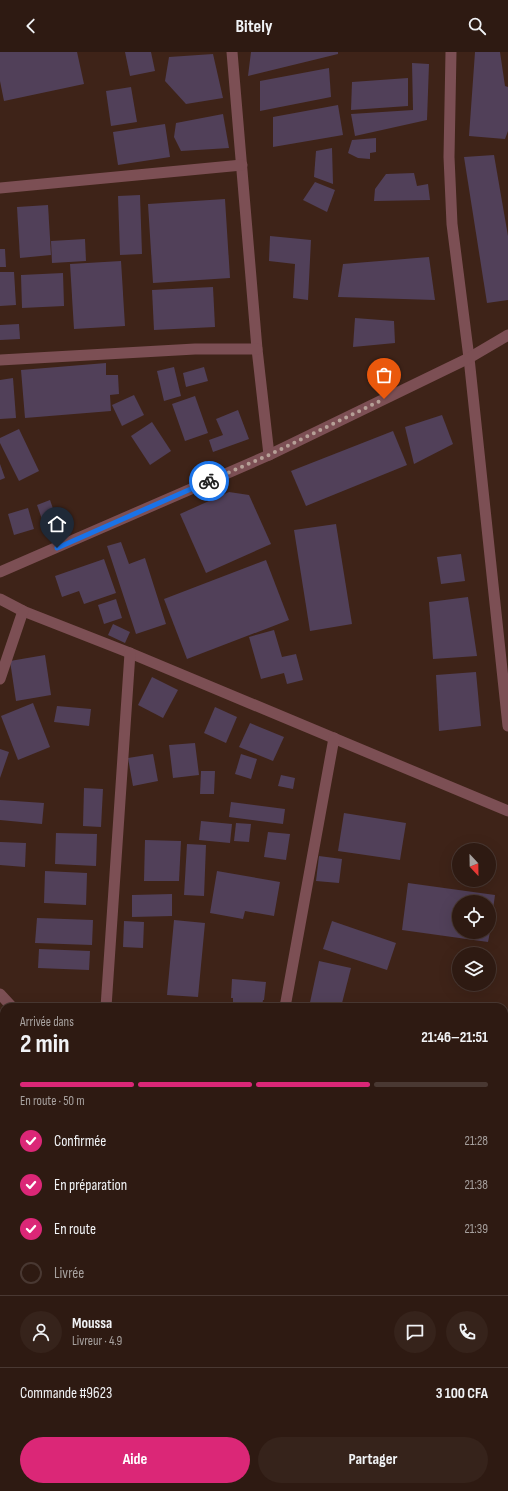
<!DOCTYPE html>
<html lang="fr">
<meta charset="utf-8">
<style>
body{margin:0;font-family:"Sofia Sans Condensed",sans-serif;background:#36231b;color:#f1f3f6;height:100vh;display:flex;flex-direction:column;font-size:15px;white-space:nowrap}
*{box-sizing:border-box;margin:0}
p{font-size:13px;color:#a7a19f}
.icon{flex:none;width:22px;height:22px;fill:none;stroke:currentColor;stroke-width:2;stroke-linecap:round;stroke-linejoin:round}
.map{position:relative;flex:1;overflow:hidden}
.sheet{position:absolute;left:0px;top:951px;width:508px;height:488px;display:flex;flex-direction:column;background:#2e1a12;border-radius:12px 12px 0 0;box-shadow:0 4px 16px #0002,0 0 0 1px #493832}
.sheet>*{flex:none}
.needle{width:26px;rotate:158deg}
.tools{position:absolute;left:452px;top:791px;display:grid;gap:8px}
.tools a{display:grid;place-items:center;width:44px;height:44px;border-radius:50%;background:#2e1a12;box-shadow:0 4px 16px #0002,0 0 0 1px #493832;font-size:20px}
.pin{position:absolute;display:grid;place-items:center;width:34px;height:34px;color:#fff;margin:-41px -17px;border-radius:50% 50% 50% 0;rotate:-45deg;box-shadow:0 0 4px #0007}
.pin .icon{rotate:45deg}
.courier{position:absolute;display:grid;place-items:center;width:40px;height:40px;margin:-20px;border:3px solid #1a73e8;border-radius:50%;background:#fff;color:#222;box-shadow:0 1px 5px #0007}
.overview em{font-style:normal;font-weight:700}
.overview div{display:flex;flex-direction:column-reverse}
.overview{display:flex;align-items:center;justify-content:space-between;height:68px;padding:0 20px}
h1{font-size:26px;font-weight:700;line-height:30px}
.bar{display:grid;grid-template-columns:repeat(4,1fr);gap:6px 4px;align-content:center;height:48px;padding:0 20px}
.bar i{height:5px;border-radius:3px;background:#493832}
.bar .active{background:#db2777}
.bar p{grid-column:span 4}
.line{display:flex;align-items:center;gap:10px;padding:0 20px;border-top:1px solid #493832}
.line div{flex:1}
.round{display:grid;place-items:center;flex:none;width:42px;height:42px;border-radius:21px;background:#36231b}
ol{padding:0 20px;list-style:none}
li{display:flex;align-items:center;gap:12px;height:44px}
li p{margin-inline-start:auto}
li .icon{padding:4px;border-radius:50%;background:#db2777;color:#fff;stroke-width:4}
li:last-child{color:#a7a19f}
li i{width:22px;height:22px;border:2px solid #493832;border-radius:50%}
.action{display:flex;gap:8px;margin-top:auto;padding:8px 20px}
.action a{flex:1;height:46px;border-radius:24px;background:#db2777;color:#fff;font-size:16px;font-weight:700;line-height:46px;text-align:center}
.action a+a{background:#36231b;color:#f1f3f6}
header{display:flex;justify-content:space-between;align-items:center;height:52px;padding:0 20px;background:#2e1a12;font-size:18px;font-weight:700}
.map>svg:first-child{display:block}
.building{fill:#514059}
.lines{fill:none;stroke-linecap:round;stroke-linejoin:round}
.minor{stroke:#7c4f54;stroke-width:11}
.tertiary{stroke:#7c4f54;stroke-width:11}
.done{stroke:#b6a097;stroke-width:4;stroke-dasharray:0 7.2}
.route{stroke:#1a73e8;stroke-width:5}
</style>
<header><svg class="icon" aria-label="back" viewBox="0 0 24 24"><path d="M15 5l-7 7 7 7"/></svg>Bitely<svg class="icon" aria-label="search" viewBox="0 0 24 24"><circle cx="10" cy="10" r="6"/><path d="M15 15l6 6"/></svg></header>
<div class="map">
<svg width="508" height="1439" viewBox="0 0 508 1439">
<rect width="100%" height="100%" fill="#3e2318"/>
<g class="building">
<path d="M0,0H77L84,32L4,49L0,29Z"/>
<path d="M125,0H151L155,19L130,24Z"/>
<path d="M251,0H338V2L248,24Z"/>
<path d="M475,0H500L505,34L508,35V79L505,87L469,84Z"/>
<path d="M213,2L223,46L186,52L165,29L169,5Z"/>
<path d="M412,11L429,12L427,68L355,84L351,62L413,58Z"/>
<path d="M329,16L331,45L260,59V29Z"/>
<path d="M408,26V54L351,58L352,30Z"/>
<path d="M131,35L137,70L111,74L106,39Z"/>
<path d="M338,53L343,83L273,95V65Z"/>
<path d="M223,62L229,96L181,99L174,85L176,71Z"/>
<path d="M165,72L170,105L118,113L113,80Z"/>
<path d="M376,86V100L370,101V107L358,106L348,101L352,88Z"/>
<path d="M332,96L333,132L314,125L316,99Z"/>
<path d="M494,103L508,184V248L487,251L464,105Z"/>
<path d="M414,121L417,134L428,132L430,148L374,149L375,137L386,122Z"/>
<path d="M315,130L335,138L327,160L303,148Z"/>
<path d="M140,143L142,202L120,203L118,144Z"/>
<path d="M225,147L230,226L153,231L148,152Z"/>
<path d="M48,153L51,203L20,206L17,155Z"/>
<path d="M270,184L311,188L308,248L293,246L295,212L269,209Z"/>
<path d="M85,187L86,209L52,211L51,189Z"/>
<path d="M0,197H5L6,215H0Z"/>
<path d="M429,205L435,248L338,245L343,212Z"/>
<path d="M121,209L125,274L74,277L70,212Z"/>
<path d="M0,220H14L16,253L0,254Z"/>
<path d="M63,221L64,254L22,256L21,223Z"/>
<path d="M213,235L215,275L154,278L152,238Z"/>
<path d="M355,266L394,269L395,291L353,295Z"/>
<path d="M19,272L20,287L0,288V273Z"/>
<path d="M106,311V323H118L119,342L110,343L111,359L25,366L21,318Z"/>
<path d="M174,315L181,344L164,349L157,319Z"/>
<path d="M204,315L208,329L186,335L183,321Z"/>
<path d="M13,326L16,366L0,367V328Z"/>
<path d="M134,343L144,363L122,374L112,353Z"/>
<path d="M195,344L208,381L185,389L172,352Z"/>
<path d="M238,358L249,387L213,400L209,388L223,383L216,367Z"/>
<path d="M442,363L453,392L414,412L405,375Z"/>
<path d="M152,370L171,399L150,413L131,384Z"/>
<path d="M19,377L39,419L19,429L0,391V386Z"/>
<path d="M393,379L407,413L306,454L291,419Z"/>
<path d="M0,412L5,426L0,428Z"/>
<path d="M229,440L249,443L271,492L206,521L180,462Z"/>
<path d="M50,448L56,465L43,470L37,453Z"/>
<path d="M28,456L34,477L14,483L8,462Z"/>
<path d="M336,472L352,572L310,579L294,478Z"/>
<path d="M121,490L129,512L145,506L166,572L136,582L107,494Z"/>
<path d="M461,502L465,529L441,532L437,505Z"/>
<path d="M104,507L116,541L84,552L79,539L62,545L55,524Z"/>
<path d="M266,508L289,568L187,607L164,547Z"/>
<path d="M468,545L477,604L433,607L429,550Z"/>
<path d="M116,547L122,566L104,572L98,553Z"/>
<path d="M113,572L130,580L125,591L108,583Z"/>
<path d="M274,578L282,605L296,602L303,628L287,632L284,621L261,627L249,585Z"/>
<path d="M45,603L51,643L16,649L10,609Z"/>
<path d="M476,620L481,674L439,679L436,623Z"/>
<path d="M152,625L178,638L163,666L138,653Z"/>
<path d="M33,651L50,695L18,708L1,664Z"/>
<path d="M57,654L91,657L89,674L54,670Z"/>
<path d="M215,655L237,665L226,691L204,681Z"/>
<path d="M250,671L284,685L273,709L239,695Z"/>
<path d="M195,691L199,723L173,726L169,693Z"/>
<path d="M0,697L9,700L0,726Z"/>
<path d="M153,702L158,729L133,734L128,706Z"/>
<path d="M241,702L257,707L251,727L235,722Z"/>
<path d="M201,719H215L214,742H200Z"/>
<path d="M281,723L295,726L293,737L278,734Z"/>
<path d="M84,736L103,737L101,775L83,774Z"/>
<path d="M0,748L44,751L42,772L0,768Z"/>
<path d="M231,750L285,757L283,772L229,765Z"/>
<path d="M344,761L406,771L400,808L338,799Z"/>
<path d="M201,769L232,772L230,791L199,788Z"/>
<path d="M236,771L251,772L249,790L234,789Z"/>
<path d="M268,780L290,782L286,808L264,805Z"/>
<path d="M56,781L97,782L96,814L55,812Z"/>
<path d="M145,788L181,789L179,829H144Z"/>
<path d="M0,790L26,791L25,815L0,813Z"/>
<path d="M187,792L206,793L204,844L184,843Z"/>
<path d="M319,804L342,807L339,831L316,829Z"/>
<path d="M45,819L87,821L86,853L44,851Z"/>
<path d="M217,819L280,830L274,864L245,859L243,867L210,861Z"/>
<path d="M408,831L495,843L490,879L489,850H459V880H490L488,890L402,878Z"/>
<path d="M172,842V864L132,865V843Z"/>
<path d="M37,866L93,868L92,893L35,891Z"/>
<path d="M174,868L205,871L198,945L167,943Z"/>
<path d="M124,869L144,870L143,896L123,895Z"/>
<path d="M332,869L396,891L387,918L323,897Z"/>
<path d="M39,897L90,899L89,918L38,916Z"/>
<path d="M319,909L351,916L341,955H309Z"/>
<path d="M232,927L266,930L264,948H263L262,954L233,951V946H231Z"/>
<rect x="504" y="978" width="4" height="64"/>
<rect x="0" y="1143" width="4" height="25"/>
<rect x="504" y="1173" width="4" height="71"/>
<path d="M504,1252H508L507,1303L504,1283Z"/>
</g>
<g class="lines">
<g class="minor">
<path d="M232,0L257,297L269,403"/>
<path d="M451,0L449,105L452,172L469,306L508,674"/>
<path d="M0,136L242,113"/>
<path d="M0,308L195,297H257"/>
<path d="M0,520L269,403L469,306L508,283"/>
<path d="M0,547L23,559L130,601L508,759"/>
<path d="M0,627L23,559"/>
<path d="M106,955L130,601"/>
<path d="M285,955L334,686"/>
<path d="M504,1081L508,1082"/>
<path d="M0,1297L4,1284"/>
<path d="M156,1439L157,1435"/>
</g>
<g class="tertiary">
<path d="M0,942L12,955"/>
<path d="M411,1435L413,1439"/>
</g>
</g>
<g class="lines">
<path class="done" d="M209,429L269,403L384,347"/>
<path class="route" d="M57,496L209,429"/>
</g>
</svg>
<div class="tools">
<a><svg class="needle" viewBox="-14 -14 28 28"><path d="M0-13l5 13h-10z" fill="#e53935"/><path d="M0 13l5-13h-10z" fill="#a7a19f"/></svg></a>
<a><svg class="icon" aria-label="locate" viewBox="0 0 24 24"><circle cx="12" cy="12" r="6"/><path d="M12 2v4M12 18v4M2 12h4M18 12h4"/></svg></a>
<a><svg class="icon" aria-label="layers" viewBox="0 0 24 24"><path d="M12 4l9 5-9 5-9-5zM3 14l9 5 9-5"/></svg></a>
</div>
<div class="pin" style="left:384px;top:347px;background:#ea580c"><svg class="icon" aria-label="bag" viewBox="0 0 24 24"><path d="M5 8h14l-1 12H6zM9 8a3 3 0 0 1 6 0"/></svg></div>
<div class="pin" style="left:57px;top:496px;background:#1f2937"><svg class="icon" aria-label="home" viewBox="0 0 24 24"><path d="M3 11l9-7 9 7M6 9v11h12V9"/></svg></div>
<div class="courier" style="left:209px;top:429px"><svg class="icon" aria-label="bike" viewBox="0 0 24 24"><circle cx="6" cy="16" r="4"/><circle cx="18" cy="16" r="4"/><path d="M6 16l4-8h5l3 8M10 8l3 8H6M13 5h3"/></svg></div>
<section class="sheet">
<div class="overview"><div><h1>2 min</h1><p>Arrivée dans</p></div><em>21:46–21:51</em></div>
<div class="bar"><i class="active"></i><i class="active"></i><i class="active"></i><i></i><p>En route · 50 m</p></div>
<ol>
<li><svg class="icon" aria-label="check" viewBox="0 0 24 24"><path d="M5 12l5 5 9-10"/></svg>Confirmée<p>21:28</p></li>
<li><svg class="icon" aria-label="check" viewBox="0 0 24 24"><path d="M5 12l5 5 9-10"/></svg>En préparation<p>21:38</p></li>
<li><svg class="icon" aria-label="check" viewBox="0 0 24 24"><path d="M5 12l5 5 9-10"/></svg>En route<p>21:39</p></li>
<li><i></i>Livrée</li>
</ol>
<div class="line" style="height:72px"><a class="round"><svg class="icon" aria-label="person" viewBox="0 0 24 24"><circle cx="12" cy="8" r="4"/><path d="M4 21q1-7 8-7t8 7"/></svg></a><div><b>Moussa</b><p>Livreur · 4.9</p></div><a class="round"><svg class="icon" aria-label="chat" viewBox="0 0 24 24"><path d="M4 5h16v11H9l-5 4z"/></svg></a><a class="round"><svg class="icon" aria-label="phone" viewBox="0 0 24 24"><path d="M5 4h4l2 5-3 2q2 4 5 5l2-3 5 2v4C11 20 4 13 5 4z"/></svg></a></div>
<div class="line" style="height:52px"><div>Commande #9623</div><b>3 100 CFA</b></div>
<div class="action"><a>Aide</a><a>Partager</a></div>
</section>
</div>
